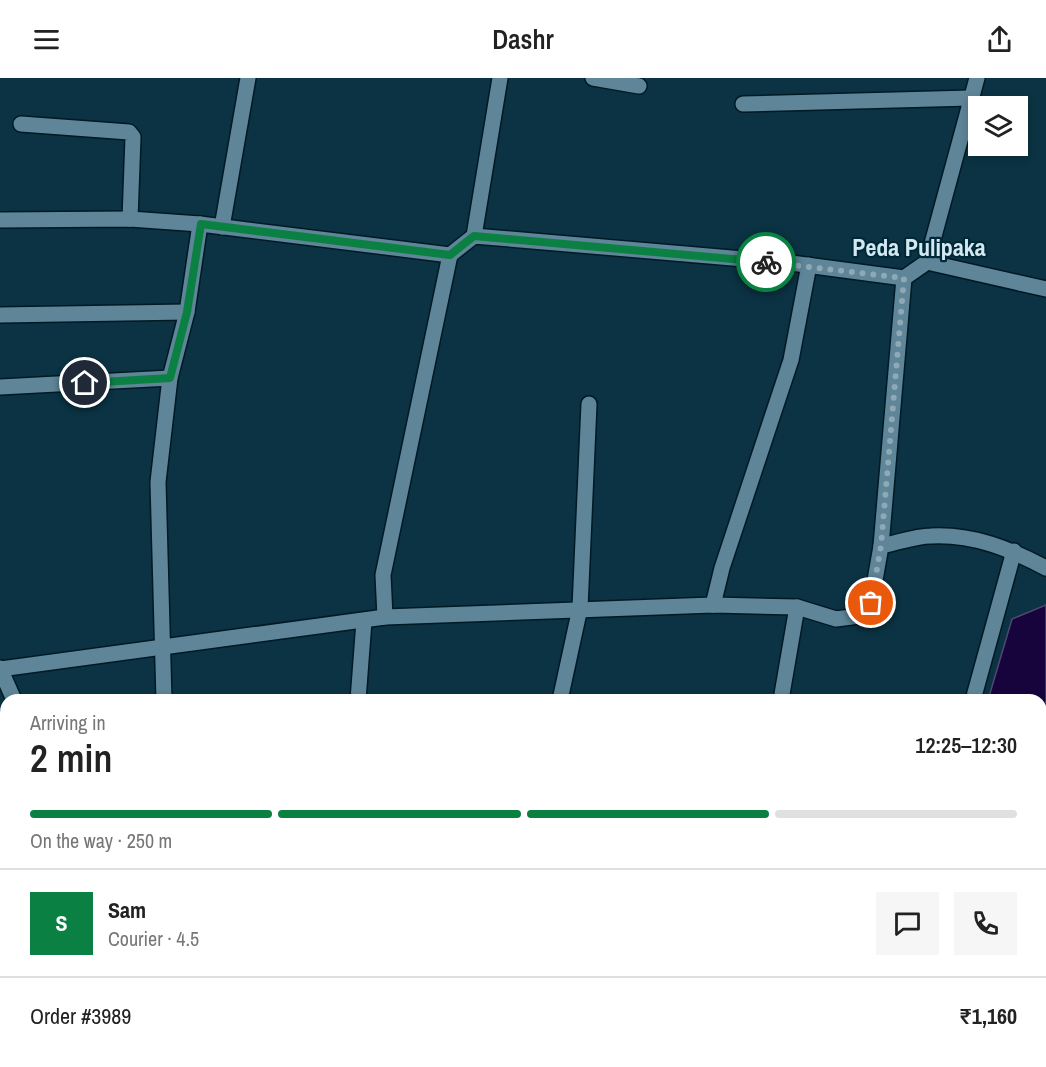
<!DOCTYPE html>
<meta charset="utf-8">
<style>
body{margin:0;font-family:"Archivo Narrow",sans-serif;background:#f6f6f6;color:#222;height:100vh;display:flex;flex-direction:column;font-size:22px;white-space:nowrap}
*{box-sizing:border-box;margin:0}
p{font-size:20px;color:#767676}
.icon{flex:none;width:33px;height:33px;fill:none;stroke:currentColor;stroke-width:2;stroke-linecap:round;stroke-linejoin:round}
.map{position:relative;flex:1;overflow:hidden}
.side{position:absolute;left:0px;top:616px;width:1047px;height:374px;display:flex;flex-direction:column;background:#fff;border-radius:18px 18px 0 0;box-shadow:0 3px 9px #0003}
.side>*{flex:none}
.buttons{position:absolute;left:968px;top:18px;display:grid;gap:12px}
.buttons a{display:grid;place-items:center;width:60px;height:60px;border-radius:0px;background:#fff;box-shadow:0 3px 9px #0003;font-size:30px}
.pin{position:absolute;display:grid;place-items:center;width:51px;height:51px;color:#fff;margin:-26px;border:3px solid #fff;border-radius:50%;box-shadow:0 2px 6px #0007}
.courier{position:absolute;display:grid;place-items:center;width:60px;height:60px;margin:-30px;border:4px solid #0b8043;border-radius:50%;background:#fff;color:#222;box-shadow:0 2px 8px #0007}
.summary em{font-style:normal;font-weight:600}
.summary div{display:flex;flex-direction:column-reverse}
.summary{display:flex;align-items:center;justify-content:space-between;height:102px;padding:0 30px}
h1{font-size:39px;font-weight:600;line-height:45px}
.bar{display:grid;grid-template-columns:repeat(4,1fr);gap:9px 6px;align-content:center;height:72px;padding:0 30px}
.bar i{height:8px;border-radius:4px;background:#e0e0e0}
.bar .on{background:#0b8043}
.bar p{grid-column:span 4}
.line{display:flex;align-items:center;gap:15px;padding:0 30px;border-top:2px solid #e0e0e0}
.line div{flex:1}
.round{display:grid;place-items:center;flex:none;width:63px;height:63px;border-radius:0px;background:#f6f6f6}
header{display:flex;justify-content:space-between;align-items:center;height:78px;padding:0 30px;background:#fff;font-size:27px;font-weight:600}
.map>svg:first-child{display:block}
.water{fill:#17043d;stroke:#504873;stroke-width:1.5}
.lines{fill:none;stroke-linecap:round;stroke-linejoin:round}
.street-casing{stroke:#001a25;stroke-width:18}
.secondary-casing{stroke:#001a25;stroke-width:18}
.street{stroke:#5e8598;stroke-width:15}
.secondary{stroke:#5e8598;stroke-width:15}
.done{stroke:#8ea9b5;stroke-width:6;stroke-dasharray:0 10.8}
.route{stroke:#0b8043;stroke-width:8}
.labels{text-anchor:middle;stroke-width:4.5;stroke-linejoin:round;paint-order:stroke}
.quarter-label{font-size:24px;font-weight:bold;fill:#d4e8f2;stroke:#002938}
</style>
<header><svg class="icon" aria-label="menu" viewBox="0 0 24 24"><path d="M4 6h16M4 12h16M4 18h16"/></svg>Dashr<svg class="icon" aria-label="share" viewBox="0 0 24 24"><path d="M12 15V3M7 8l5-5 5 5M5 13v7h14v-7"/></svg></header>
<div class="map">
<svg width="1046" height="989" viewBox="0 0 1046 989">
<rect width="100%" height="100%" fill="#0b3343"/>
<g class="water">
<path d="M1046,527V915L1041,913V622H988L1012,541Z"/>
<path d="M0,676L6,689V940L0,925Z"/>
<path d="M25,984H143L146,989H27Z"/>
</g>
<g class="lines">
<defs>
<g id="street">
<path d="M593,0L639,8"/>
<path d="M743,26L971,20"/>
<path d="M21,46L129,54L133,59L130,141"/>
<path d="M0,142L130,141L200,146L450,177L474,158L791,185L904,200"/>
<path d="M222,149L248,0"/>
<path d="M474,158L500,0"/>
<path d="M927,184L1046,211"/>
<path d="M0,237L187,234"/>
<path d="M0,309L170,300"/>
<path d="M713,527L722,490L791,282L809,187"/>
<path d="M385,539L383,497L450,177"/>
<path d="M164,622L158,404L170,300L187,234L200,146"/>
<path d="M358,622L364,543"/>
<path d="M560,622L580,530L589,326"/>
<path d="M781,622L797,529"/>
<path d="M973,622L1014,473"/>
<path d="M339,989L340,984"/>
<path d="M481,989L482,984"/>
<path d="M863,989L864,984"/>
</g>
<g id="secondary">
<path d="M881,468C897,465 915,458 931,458C974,456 1010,471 1046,490"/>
<path d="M0,590L14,622"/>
<path d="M0,591L385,539L713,527L797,529L836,541L859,538L871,525L881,468L904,200L927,184L977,0"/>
<path d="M187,984L190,989"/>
</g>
</defs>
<use href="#street" class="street-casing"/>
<use href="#secondary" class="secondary-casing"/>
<use href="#street" class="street"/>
<use href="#secondary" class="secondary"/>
</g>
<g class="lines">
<path class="done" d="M766,184L904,200L881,468L871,525"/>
<path class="route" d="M85,305L170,300L187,234L201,146L450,177L474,158L766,184"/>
</g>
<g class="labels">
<g class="quarter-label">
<text x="919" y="178">Peda Pulipaka</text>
</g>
</g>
</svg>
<div class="buttons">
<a><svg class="icon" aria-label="layers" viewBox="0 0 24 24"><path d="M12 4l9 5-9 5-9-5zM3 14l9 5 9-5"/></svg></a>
</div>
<div class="pin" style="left:871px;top:525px;background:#ea580c"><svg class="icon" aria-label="bag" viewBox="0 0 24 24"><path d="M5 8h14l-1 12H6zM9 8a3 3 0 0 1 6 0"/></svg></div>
<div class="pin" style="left:85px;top:305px;background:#1f2937"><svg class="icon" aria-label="home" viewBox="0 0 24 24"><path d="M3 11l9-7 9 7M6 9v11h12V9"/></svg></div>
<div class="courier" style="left:766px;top:184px"><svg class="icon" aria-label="bike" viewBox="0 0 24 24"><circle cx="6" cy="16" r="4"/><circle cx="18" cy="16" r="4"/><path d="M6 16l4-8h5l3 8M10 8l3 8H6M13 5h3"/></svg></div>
<section class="side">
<div class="summary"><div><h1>2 min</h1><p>Arriving in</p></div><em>12:25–12:30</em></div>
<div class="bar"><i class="on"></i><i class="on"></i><i class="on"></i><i></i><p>On the way · 250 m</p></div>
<div class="line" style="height:108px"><b class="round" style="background:#0b8043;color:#fff">S</b><div><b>Sam</b><p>Courier · 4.5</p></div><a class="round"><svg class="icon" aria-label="chat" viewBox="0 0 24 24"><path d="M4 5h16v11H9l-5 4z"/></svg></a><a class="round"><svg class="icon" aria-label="phone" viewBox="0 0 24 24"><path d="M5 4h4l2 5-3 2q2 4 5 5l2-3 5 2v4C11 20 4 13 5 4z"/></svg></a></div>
<div class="line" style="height:78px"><div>Order #3989</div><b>₹1,160</b></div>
</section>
</div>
